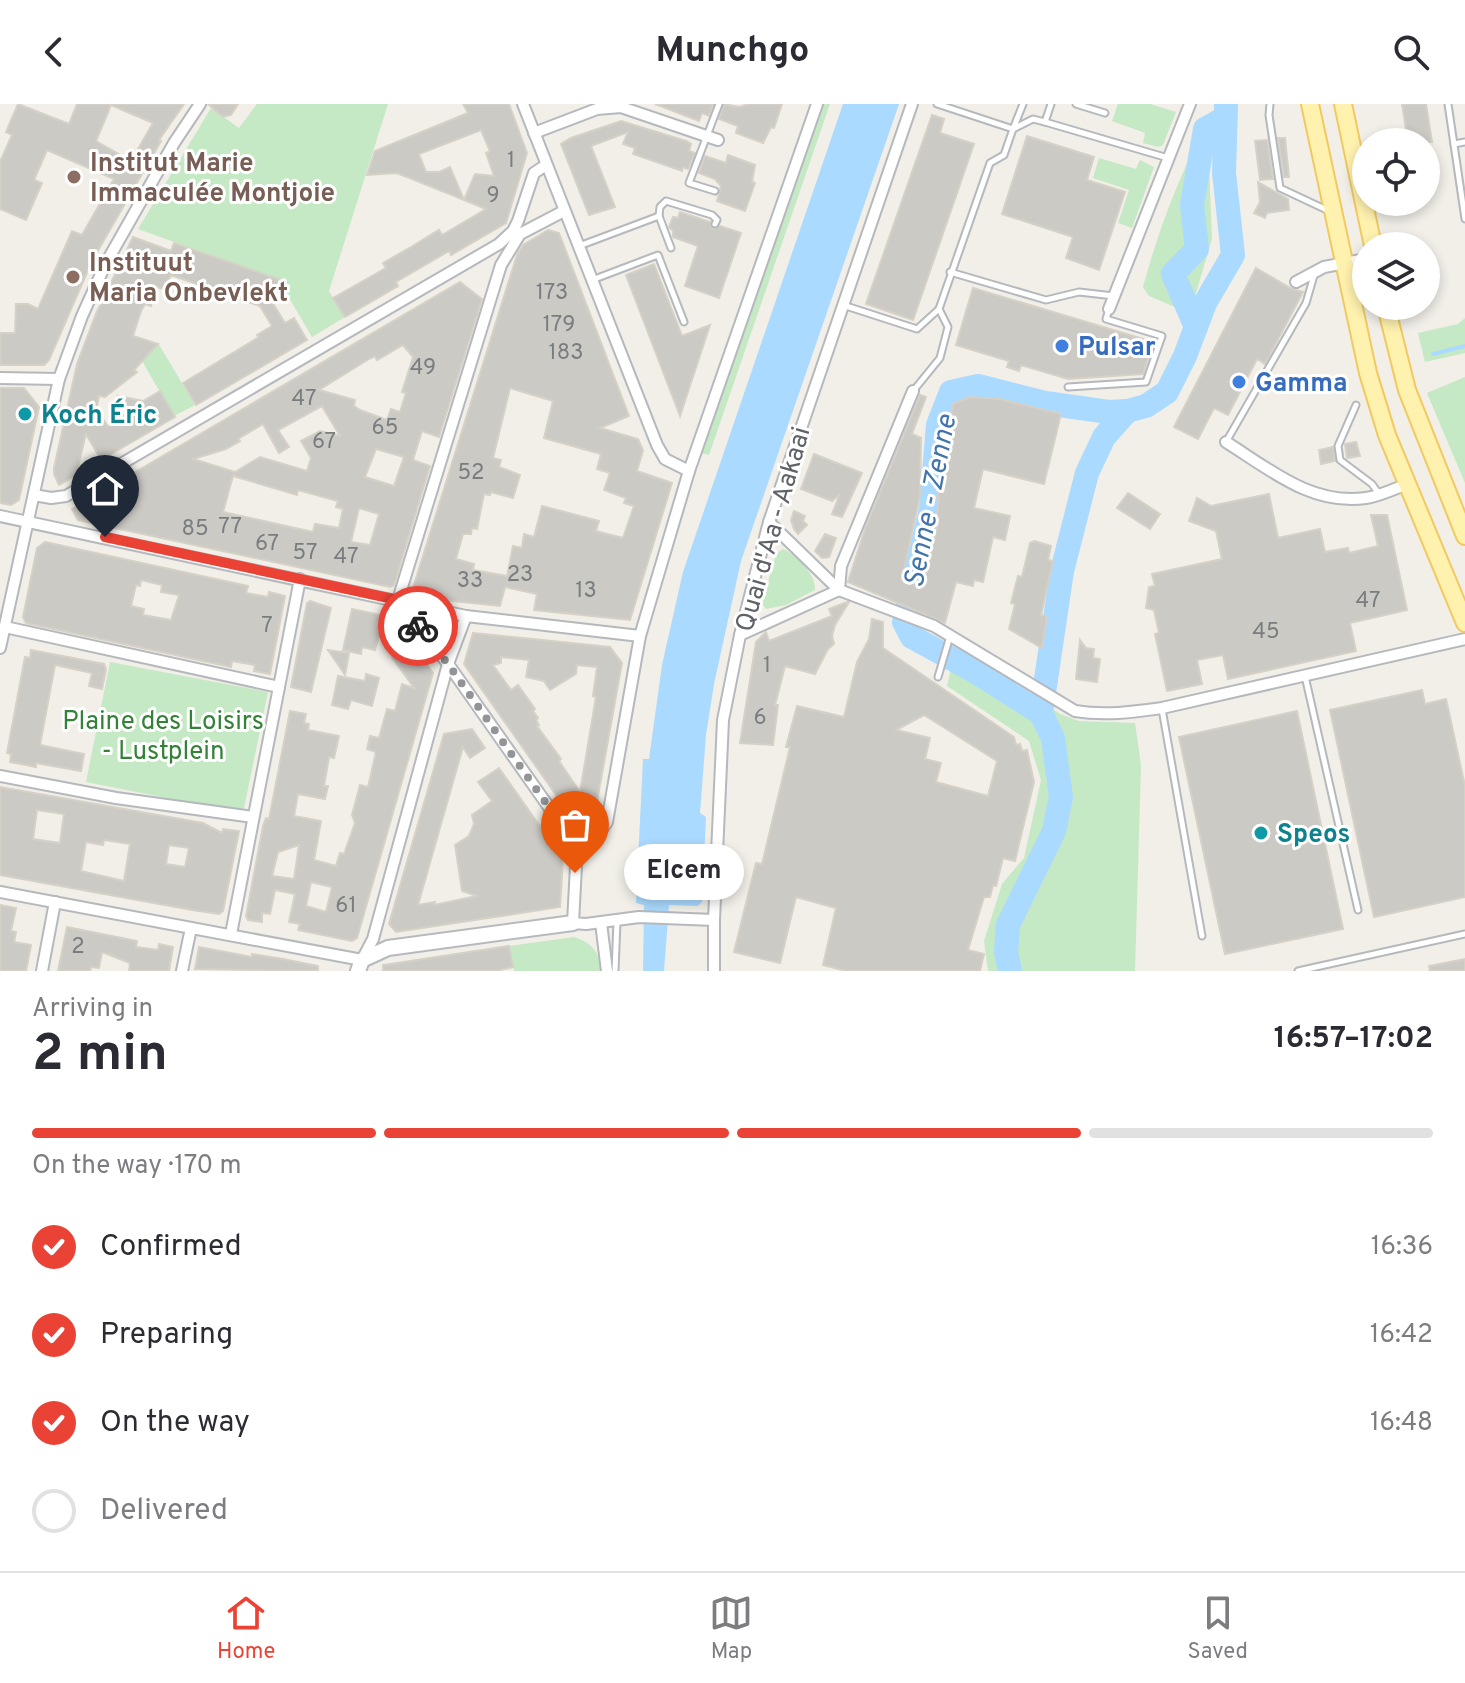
<!DOCTYPE html>
<meta charset="utf-8">
<style>
body{margin:0;font-family:Overpass,sans-serif;background:#f7f7f7;color:#2b2b33;height:100vh;display:flex;flex-direction:column;font-size:30px;white-space:nowrap}
*{box-sizing:border-box;margin:0}
p{font-size:26px;color:#7c7c81}
.icon{flex:none;width:44px;height:44px;fill:none;stroke:currentColor;stroke-width:2;stroke-linecap:round;stroke-linejoin:round}
.map{position:relative;height:867px;overflow:hidden}
.panel{display:flex;flex-direction:column;background:#fff;flex:1}
.panel>*{flex:none}
.tools{position:absolute;left:1352px;top:24px;display:grid;gap:16px}
.tools a{display:grid;place-items:center;width:88px;height:88px;border-radius:50%;background:#fff;box-shadow:0 4px 12px #0003;font-size:40px}
.pin{position:absolute;display:grid;place-items:center;width:68px;height:68px;color:#fff;margin:-82px -34px;border-radius:50% 50% 50% 0;rotate:-45deg;box-shadow:0 0 8px #0007}
.pin .icon{rotate:45deg}
.courier{position:absolute;display:grid;place-items:center;width:80px;height:80px;margin:-40px;border:6px solid #ea4335;border-radius:50%;background:#fff;color:#222;box-shadow:0 2px 10px #0007}
.bubble{position:absolute;height:56px;border-radius:28px;background:#fff;box-shadow:0 4px 12px #0003;font-size:26px;font-weight:700;line-height:56px;text-align:center}
.overview em{font-style:normal;font-weight:700}
.overview div{display:flex;flex-direction:column-reverse}
.overview{display:flex;align-items:center;justify-content:space-between;height:136px;padding:0 32px}
h1{font-size:52px;font-weight:700;line-height:60px}
.bar{display:grid;grid-template-columns:repeat(4,1fr);gap:12px 8px;align-content:center;height:96px;padding:0 32px}
.bar i{height:10px;border-radius:6px;background:#e1e1e2}
.bar .on{background:#ea4335}
.bar p{grid-column:span 4}
ol{padding:0 32px;list-style:none}
li{display:flex;align-items:center;gap:24px;height:88px}
li p{margin-inline-start:auto}
li .icon{padding:8px;border-radius:50%;background:#ea4335;color:#fff;stroke-width:4}
li:last-child{color:#7c7c81}
li i{width:44px;height:44px;border:4px solid #e1e1e2;border-radius:50%}
header{display:flex;justify-content:space-between;align-items:center;height:104px;padding:0 32px;background:#fff;font-size:36px;font-weight:700}
.tabs{display:flex;justify-content:space-around;align-items:center;height:112px;border-top:2px solid #e1e1e2;background:#fff;font-size:22px;color:#7c7c81}
.tabs a{display:grid;justify-items:center;gap:4px}
.tabs .on{color:#ea4335}
.map>svg:first-child{display:block}
.green{fill:#c5e8c5}
.water{fill:#aadaff}
.lines{fill:none;stroke-linecap:round;stroke-linejoin:round}
.stream{stroke:#aadaff;stroke-width:4}
.river{stroke:#aadaff;stroke-width:24}
.building{fill:#cccac5;stroke:#d6d1c6;stroke-width:2;fill-rule:evenodd}
.lane-casing{stroke:#b5b8bc;stroke-width:9}
.street-casing{stroke:#b5b8bc;stroke-width:14}
.secondary-casing{stroke:#b6babf;stroke-width:18}
.primary-casing{stroke:#f2c960;stroke-width:20}
.lane{stroke:#fff;stroke-width:5}
.street{stroke:#fff;stroke-width:10}
.secondary{stroke:#fff;stroke-width:14}
.primary{stroke:#fff2af;stroke-width:16}
.done{stroke:#929495;stroke-width:8;stroke-dasharray:0 14.4}
.route{stroke:#ea4335;stroke-width:10}
.education-dot{fill:#8d6e63;stroke:#fff;stroke-width:3}
.shop-dot{fill:#3f7fe0;stroke:#fff;stroke-width:3}
.culture-dot{fill:#0f9aa8;stroke:#fff;stroke-width:3}
.labels{text-anchor:middle;stroke-width:6;stroke-linejoin:round;paint-order:stroke}
.number-label{font-size:22px;fill:#7a7d7f}
.education-label{font-size:26px;font-weight:bold;fill:#785e54;stroke:#fff;text-anchor:start}
.shop-label{font-size:26px;font-weight:bold;fill:#366cbe;stroke:#fff;text-anchor:start}
.culture-label{font-size:26px;font-weight:bold;fill:#0d838f;stroke:#fff;text-anchor:start}
.street-label{font-size:26px;fill:#5f6368;stroke:#fff}
.park-label{font-size:26px;fill:#348238;stroke:#fff}
.water-label{font-size:28px;font-style:italic;fill:#4174aa;stroke:#fff}
</style>
<header><svg class="icon" aria-label="back" viewBox="0 0 24 24"><path d="M15 5l-7 7 7 7"/></svg>Munchgo<svg class="icon" aria-label="search" viewBox="0 0 24 24"><circle cx="10" cy="10" r="6"/><path d="M15 15l6 6"/></svg></header>
<div class="map">
<svg width="1465" height="867" viewBox="0 0 1465 867">
<rect width="100%" height="100%" fill="#f1efe8"/>
<g class="green">
<path d="M257,0H388L329,187L345,213L312,233L278,175L138,125L211,4L239,24Z"/>
<path d="M822,0H830L709,351L701,349Z"/>
<path d="M1118,0H1150L1176,8L1163,41L1158,43L1143,39L1145,29L1112,17Z"/>
<path d="M1199,34L1208,37L1212,135L1193,199L1182,206L1149,192L1143,183C1157,131 1175,83 1199,34Z"/>
<path d="M1099,54L1136,65L1140,56L1154,63L1132,124L1118,119L1129,86L1093,74Z"/>
<path d="M1465,214V249L1425,258L1418,229L1458,220Z"/>
<path d="M158,239L195,301L174,312L142,257Z"/>
<path d="M1465,273V379L1427,289Z"/>
<path d="M783,445C797,451 816,471 815,486L786,501L766,505L762,500L776,450Z"/>
<path d="M429,515L451,520L446,540H443L427,518Z"/>
<path d="M955,546L1004,572L1060,610L1079,617L1135,619L1141,661L1135,867H988L984,837L1002,780L1024,754L1041,676L1029,637L947,582Z"/>
<path d="M110,558L268,588L243,709L86,678Z"/>
<path d="M574,833C591,838 601,849 600,867H514L509,842Z"/>
</g>
<path class="water" d="M843,0H899L741,457L714,580L706,631L700,709L706,713L702,798L698,802L669,801L664,867H643L644,801L636,799L643,655H649L662,561L683,468Z"/>
<g class="lines">
<path class="stream" d="M1433,250L1465,242"/>
<g class="river">
<path d="M1196,223L1173,170L1197,145L1192,101L1205,25L1225,14"/>
<path d="M1041,609L976,568L912,533L904,518L931,405L938,321L951,288L978,282L1045,299L1109,308L1127,307"/>
<path d="M1010,867L1006,848L1008,821L1054,727L1061,693L1053,634L1041,609L1062,467L1087,369L1104,333L1127,307L1146,302L1167,288L1185,252L1205,199L1233,151L1224,69L1226,3"/>
</g>
</g>
<g class="building">
<path d="M18,0L69,20L77,0H184L159,36L161,37L92,157L49,256L44,261H0V229H15L16,200H28L38,205L72,127L82,131L114,75L47,46L34,76L42,79L26,116L0,105V58L12,31L6,28ZM111,1L153,19L131,57L96,37Z"/>
<path d="M208,0H238L231,11L223,13Z"/>
<path d="M463,0H509L527,49L506,119L451,151L449,147L396,178L398,182L345,213L333,194L386,164L383,159L411,143L439,126L442,131L486,105L464,96L475,70L494,72L486,49L490,47L481,26L419,50L426,68H439L450,63L464,96L397,69L367,71L375,47L468,9Z"/>
<path d="M655,0H713L709,12L702,9L699,17Z"/>
<path d="M724,0L739,3L749,0H782L774,24L771,23L763,39L736,29L738,22L719,15Z"/>
<path d="M1402,0H1426L1432,38H1408Z"/>
<path d="M932,11L944,15L940,29L974,40L913,216L866,200Z"/>
<path d="M621,17L686,37L691,40L689,47L695,49L688,65L683,63L682,67L633,50L635,44L623,40L628,28L591,42L615,103L589,111L561,40L571,34Z"/>
<path d="M1027,32L1094,53L1087,76L1125,88L1099,166L1066,154L1073,133L1002,110Z"/>
<path d="M1278,34H1285L1289,73H1284Z"/>
<path d="M1267,36L1273,75L1260,76L1255,37Z"/>
<path d="M728,51L755,61L752,78L755,79L745,107L717,97L721,82L715,75L699,69L705,52L726,59Z"/>
<path d="M1258,78L1288,95L1289,106L1267,109L1265,114L1254,109L1260,98Z"/>
<path d="M680,108L710,118L713,125L720,122L741,129L719,194L685,182L698,142L673,133V127L669,123L673,113L678,114Z"/>
<path d="M548,126L559,129L629,312L600,324L638,335L643,346L637,367L672,379L630,516L534,506L537,490L505,483L500,502L452,497L416,489L413,484L517,151L523,141ZM510,284L553,297L544,334L601,350L597,365L610,369L604,386L626,394L624,399L634,402L623,434L596,427L599,417L542,402L534,433L524,430L522,444L513,442L507,472L473,466L474,460L456,455L463,430H471L472,424L477,425L484,390L490,391L491,388L513,394L520,371L499,363L501,356L493,354Z"/>
<path d="M133,133L171,147L174,139L278,175L283,185L269,193L285,219L294,214L307,236L196,301L183,279L259,233L257,231L272,222L260,202L171,171L165,185L155,183L151,202L145,200L141,207L133,232L158,240L134,266L137,268L105,293L99,292L96,306L108,322L128,309L118,292L143,297L160,287L175,313L101,356L86,330L76,371L59,381L54,370V364L77,260L96,210Z"/>
<path d="M654,160L682,232L710,221L680,312L626,171Z"/>
<path d="M1256,164L1292,185L1303,188L1265,260L1257,255L1228,311L1214,304L1198,335L1174,323Z"/>
<path d="M460,178L482,195L439,333L422,327L413,356L430,362L394,481L390,483L78,416L72,405ZM403,241L413,253L402,288L406,289L400,308L391,305L387,316L360,306L354,302L355,296L319,286L369,255L375,252L377,256ZM322,302L340,332L320,327L301,337L311,354L307,367L260,353L235,368L193,355L226,345L240,337L238,335L263,320L279,349L289,343L278,326ZM376,345L404,353L394,382L365,373ZM233,372L297,391L298,386L338,397L336,403L343,405L339,424L315,420L313,428L223,408ZM359,404L379,410L370,441L351,438Z"/>
<path d="M973,184L1153,238L1143,270L1068,275L1021,261L1019,267L1007,263L1009,257L956,241Z"/>
<path d="M0,284H24L39,303L19,396L11,401L0,399Z"/>
<path d="M920,291L926,293L912,330L921,334L920,392L902,475L923,482L939,416H936L939,395L937,394L953,300L969,293L1000,295L1061,310L1044,380L983,365L974,404L1010,412L1005,436L993,433L983,478L974,476L973,482L956,478L945,519L848,478L865,425Z"/>
<path d="M1356,338L1360,352L1347,354L1345,340Z"/>
<path d="M1333,343L1335,357L1321,360L1319,346Z"/>
<path d="M814,350L862,369L842,413L832,410L840,390L832,397L801,385Z"/>
<path d="M1128,389L1160,410L1150,425L1117,404Z"/>
<path d="M1269,390L1278,434L1320,425L1325,448L1348,444L1349,449L1378,442L1371,411H1387L1407,506L1350,519L1356,547L1228,575L1223,551L1197,556L1202,580L1167,587L1155,530L1159,529L1154,506L1146,504L1149,483L1155,482L1152,470L1222,455L1216,427L1189,417L1197,394L1211,402Z"/>
<path d="M794,407L805,412L803,417L807,421L798,430L794,425L791,416Z"/>
<path d="M825,430L836,434L829,453L822,454L815,447Z"/>
<path d="M1034,437L1051,442L1048,456L1053,457L1041,511L1047,512L1042,544L1009,525L1015,500L1011,499L1018,472L1022,473L1030,439Z"/>
<path d="M45,438L248,482L246,489L268,493L269,488L285,492L270,570L254,567L255,561L232,557L231,563L26,519L23,513L37,444ZM141,476L162,481L161,488L179,491L171,516L143,511L144,505L131,502L136,481L140,482Z"/>
<path d="M310,497L331,504L311,588L291,583L307,499Z"/>
<path d="M847,498H849L835,521L832,532L834,540L828,545L815,570L785,562L775,601H778L773,641L740,639L756,538L766,528L769,537L832,512L829,505Z"/>
<path d="M352,505L385,512L375,546L362,543L361,550L343,546Z"/>
<path d="M872,515L883,518V544L1014,633L1016,641L1020,640L1022,647L1027,646L1034,678L1015,757L1003,754L996,782L993,781L990,793H984L968,846L984,850L980,867H846L823,861L836,804L796,793L780,859L734,848L756,759L762,760L790,643H786L797,602L844,613L857,558L869,535ZM924,611L997,657L988,692L936,678L941,659L925,655L930,634L896,626Z"/>
<path d="M401,524L433,569L357,834L352,837L298,826L300,820L289,818L295,790L275,786L270,810L262,809V818L248,816L246,812L263,722L266,714L269,715L290,607L306,610L304,619L309,620L308,626L339,632L334,654L329,653L324,682H328L325,695L298,690L294,712L321,717L314,756L336,762L340,749L344,750L355,719L352,711L360,681L368,683L376,648L367,645L370,632L379,634L387,605L395,607L402,580L414,584L392,553ZM299,741L294,775L272,772L278,748ZM311,778L332,783L326,808L306,802Z"/>
<path d="M473,529L610,543L622,559L594,714L575,718L464,560ZM501,553L529,556L526,573L544,577L550,586L576,570L577,561L597,563L593,592L596,593L580,688L559,657L561,655L537,622L539,621L536,616L538,614L533,607L535,605L518,581L511,586L493,561L501,559Z"/>
<path d="M1080,536L1086,544L1094,545L1093,554L1100,555L1097,578L1076,575Z"/>
<path d="M31,546L104,560L106,565L102,585L89,582L92,569L55,561L40,641L84,650L81,667L36,659V663L10,658L11,650L7,649L25,553L30,554Z"/>
<path d="M328,546L349,549L345,571Z"/>
<path d="M366,570L379,574L372,602L351,596L348,605L332,601L338,572L365,577Z"/>
<path d="M1422,586L1425,600L1446,595L1465,682V793L1374,813L1330,606Z"/>
<path d="M1297,607L1343,825L1225,850L1179,633Z"/>
<path d="M472,625L485,644L470,654L463,643L418,801L435,798L434,801L477,792L462,787L455,741L469,732L474,720L472,711L492,697L478,678L499,664L563,755L560,803L396,828L389,820L444,630Z"/>
<path d="M0,683L203,719L222,729L223,725L239,727L223,807L219,810L192,806L0,771ZM37,706L64,710L60,739L33,735ZM104,736L130,740L124,777L81,767L86,738L103,741ZM169,741L189,744L185,763L166,760Z"/>
<path d="M0,801L16,804L11,827L16,828L14,838L31,841L26,867H0Z"/>
<path d="M67,823L137,837L136,843L158,846L159,840L173,843L169,867H129L130,859L102,848L99,864L91,863L90,867H58Z"/>
<path d="M509,842L513,863L495,867H383V861Z"/>
<path d="M199,843L252,853V850L283,855L318,862V867L195,865Z"/>
<path d="M1465,855V867H1430L1429,862Z"/>
</g>
<g class="lines">
<defs>
<g id="lane">
<path d="M1023,0L1013,25L1033,15L1045,18"/>
<path d="M1051,0L1045,18L1168,54"/>
<path d="M1076,0L1105,9"/>
<path d="M1270,0L1269,11L1280,84L1329,107"/>
<path d="M1448,0L1465,115"/>
<path d="M1454,40L1465,38"/>
<path d="M715,87L689,79L719,0"/>
<path d="M659,112L660,103L666,97L712,111L717,116L715,120"/>
<path d="M579,142L659,112L671,144"/>
<path d="M950,168L1046,196L1079,188L1114,192"/>
<path d="M592,176L658,151L684,218"/>
<path d="M843,201L917,225L939,205L990,59L1004,51L1013,25L937,0"/>
<path d="M1068,283L1146,278L1162,232L1106,215L1109,205"/>
<path d="M914,286L940,254L948,223L939,205"/>
<path d="M1356,301L1338,342L1340,356L1372,380L1379,390"/>
<path d="M1226,338L1306,199L1315,168"/>
<path d="M1305,572L1358,806"/>
<path d="M938,573L950,532"/>
<path d="M1162,605L1202,832"/>
<path d="M615,867L617,817"/>
<path d="M1298,867L1465,830"/>
</g>
<g id="street">
<path d="M523,0L657,341L665,355L689,367"/>
<path d="M534,29L597,5L621,3L718,36"/>
<path d="M1296,178L1324,163L1366,155"/>
<path d="M1109,205L1190,0"/>
<path d="M0,274L59,275"/>
<path d="M1226,338C1269,365 1312,402 1366,394C1380,392 1394,385 1407,380"/>
<path d="M34,391L51,394L66,392L499,140L513,127L518,117L534,69L546,61"/>
<path d="M0,412L466,512L640,532"/>
<path d="M769,418L839,486L934,522L1075,607C1105,612 1133,608 1162,604L1465,535"/>
<path d="M839,486L841,462L913,287"/>
<path d="M398,496L501,161L520,130L564,107"/>
<path d="M398,496L448,560L577,743"/>
<path d="M5,523L279,583"/>
<path d="M740,531L839,486"/>
<path d="M0,544L59,275L82,212L106,159L174,39L200,0"/>
<path d="M0,672L116,694L253,713"/>
<path d="M577,743L599,729L607,718L640,532L689,367L817,0"/>
<path d="M577,743L573,819L586,820L639,813L714,816"/>
<path d="M0,788L362,856L373,835L448,560L466,512"/>
<path d="M601,819L607,867"/>
<path d="M231,830L300,475"/>
<path d="M42,867L55,798"/>
<path d="M182,867L191,824"/>
<path d="M714,867V816L723,616L740,531L769,418L912,0"/>
</g>
<path id="secondary" d="M358,867L362,856L388,844L573,819"/>
<g id="primary">
<path d="M1310,0L1368,269L1387,331L1465,519"/>
<path d="M1343,0L1373,142"/>
<path d="M1386,202L1407,286L1465,432"/>
</g>
</defs>
<use href="#lane" class="lane-casing"/>
<use href="#street" class="street-casing"/>
<use href="#secondary" class="secondary-casing"/>
<use href="#primary" class="primary-casing"/>
<use href="#lane" class="lane"/>
<use href="#street" class="street"/>
<use href="#secondary" class="secondary"/>
<use href="#primary" class="primary"/>
</g>
<g class="lines">
<path class="done" d="M418,522L448,560L577,743L575,769"/>
<path class="route" d="M105,433L398,496L418,522"/>
</g>
<g class="education-dot">
<circle cx="74" cy="73" r="8"/>
<circle cx="73" cy="173" r="8"/>
</g>
<g class="shop-dot">
<circle cx="1062" cy="242" r="8"/>
<circle cx="1239" cy="278" r="8"/>
</g>
<g class="culture-dot">
<circle cx="25" cy="310" r="8"/>
<circle cx="1261" cy="729" r="8"/>
</g>
<g class="labels">
<g class="number-label">
<text x="511" y="63">1</text>
<text x="493" y="98">9</text>
<text x="552" y="195">173</text>
<text x="559" y="227">179</text>
<text x="566" y="255">183</text>
<text x="423" y="270">49</text>
<text x="304" y="301">47</text>
<text x="385" y="330">65</text>
<text x="324" y="344">67</text>
<text x="471" y="375">52</text>
<text x="230" y="429">77</text>
<text x="195" y="431">85</text>
<text x="267" y="446">67</text>
<text x="305" y="455">57</text>
<text x="346" y="459">47</text>
<text x="520" y="477">23</text>
<text x="470" y="483">33</text>
<text x="586" y="493">13</text>
<text x="1368" y="503">47</text>
<text x="267" y="528">7</text>
<text x="1266" y="534">45</text>
<text x="767" y="568">1</text>
<text x="760" y="620">6</text>
<text x="346" y="808">61</text>
<text x="78" y="849">2</text>
</g>
<g class="education-label">
<text x="90" y="67">Institut Marie<tspan x="90" dy="30">Immaculée Montjoie</tspan></text>
<text x="89" y="167">Instituut<tspan x="89" dy="30">Maria Onbevlekt</tspan></text>
</g>
<g class="shop-label">
<text x="1078" y="251">Pulsar</text>
<text x="1255" y="287">Gamma</text>
</g>
<g class="culture-label">
<text x="41" y="319">Koch Éric</text>
<text x="1277" y="738">Speos</text>
</g>
<g class="street-label">
<text transform="translate(772 425) rotate(-74)" y="9">Quai d'Aa - Aakaai</text>
</g>
<g class="park-label">
<text x="163" y="625">Plaine des Loisirs<tspan x="163" dy="30">- Lustplein</tspan></text>
</g>
<g class="water-label">
<text transform="translate(929 397) rotate(-79)" y="10">Senne - Zenne</text>
</g>
</g>
</svg>
<div class="tools">
<a><svg class="icon" aria-label="locate" viewBox="0 0 24 24"><circle cx="12" cy="12" r="6"/><path d="M12 2v4M12 18v4M2 12h4M18 12h4"/></svg></a>
<a><svg class="icon" aria-label="layers" viewBox="0 0 24 24"><path d="M12 4l9 5-9 5-9-5zM3 14l9 5 9-5"/></svg></a>
</div>
<div class="pin" style="left:575px;top:769px;background:#ea580c"><svg class="icon" aria-label="bag" viewBox="0 0 24 24"><path d="M5 8h14l-1 12H6zM9 8a3 3 0 0 1 6 0"/></svg></div>
<div class="pin" style="left:105px;top:433px;background:#1f2937"><svg class="icon" aria-label="home" viewBox="0 0 24 24"><path d="M3 11l9-7 9 7M6 9v11h12V9"/></svg></div>
<div class="courier" style="left:418px;top:522px"><svg class="icon" aria-label="bike" viewBox="0 0 24 24"><circle cx="6" cy="16" r="4"/><circle cx="18" cy="16" r="4"/><path d="M6 16l4-8h5l3 8M10 8l3 8H6M13 5h3"/></svg></div>
<div class="bubble" style="left:624px;top:740px;width:120px">Elcem</div>
</div>
<section class="panel">
<div class="overview"><div><h1>2 min</h1><p>Arriving in</p></div><em>16:57–17:02</em></div>
<div class="bar"><i class="on"></i><i class="on"></i><i class="on"></i><i></i><p>On the way · 170 m</p></div>
<ol>
<li><svg class="icon" aria-label="check" viewBox="0 0 24 24"><path d="M5 12l5 5 9-10"/></svg>Confirmed<p>16:36</p></li>
<li><svg class="icon" aria-label="check" viewBox="0 0 24 24"><path d="M5 12l5 5 9-10"/></svg>Preparing<p>16:42</p></li>
<li><svg class="icon" aria-label="check" viewBox="0 0 24 24"><path d="M5 12l5 5 9-10"/></svg>On the way<p>16:48</p></li>
<li><i></i>Delivered</li>
</ol>
</section>
<nav class="tabs">
<a class="on"><svg class="icon" aria-label="home" viewBox="0 0 24 24"><path d="M3 11l9-7 9 7M6 9v11h12V9"/></svg>Home</a>
<a><svg class="icon" aria-label="map" viewBox="0 0 24 24"><path d="M3 6l6-2 6 2 6-2v14l-6 2-6-2-6 2zM9 4v14M15 6v14"/></svg>Map</a>
<a><svg class="icon" aria-label="saved" viewBox="0 0 24 24"><path d="M7 4h10v16l-5-4-5 4z"/></svg>Saved</a>
</nav>
